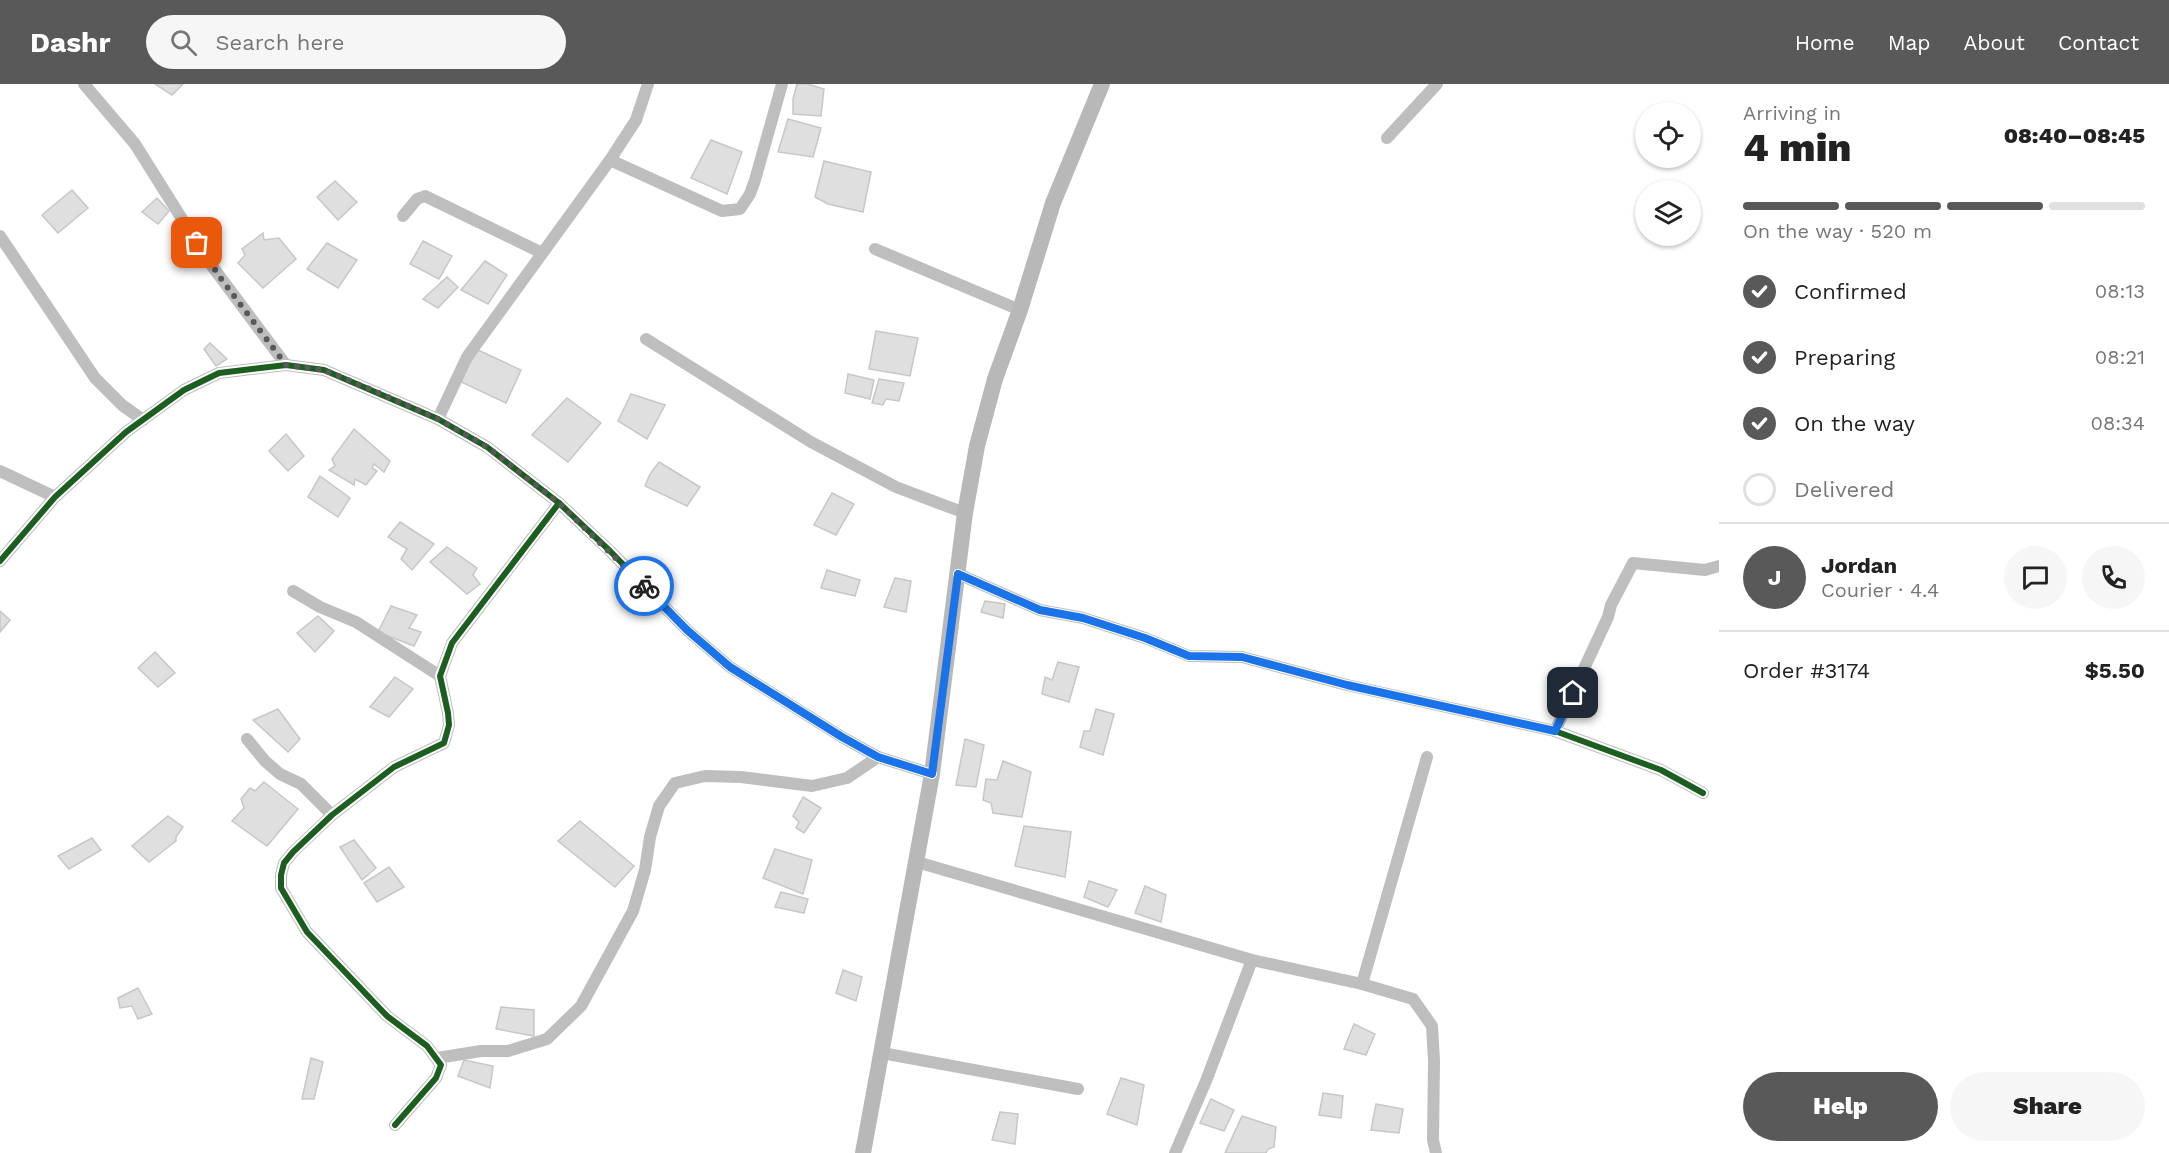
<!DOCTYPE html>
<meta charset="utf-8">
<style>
body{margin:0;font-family:"Work Sans",sans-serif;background:#f6f6f6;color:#222;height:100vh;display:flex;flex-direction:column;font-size:22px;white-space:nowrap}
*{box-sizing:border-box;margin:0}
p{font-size:20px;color:#767676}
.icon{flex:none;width:33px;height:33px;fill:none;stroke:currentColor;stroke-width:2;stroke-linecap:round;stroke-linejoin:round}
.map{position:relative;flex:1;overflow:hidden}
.side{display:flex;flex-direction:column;background:#fff;width:450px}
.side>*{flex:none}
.fabs{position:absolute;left:1635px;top:18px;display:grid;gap:12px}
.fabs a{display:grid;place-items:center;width:66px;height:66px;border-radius:50%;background:#fff;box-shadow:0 2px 4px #0004;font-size:30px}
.pin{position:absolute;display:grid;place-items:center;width:51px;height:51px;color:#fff;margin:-26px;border-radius:12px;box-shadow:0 3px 9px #0006}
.courier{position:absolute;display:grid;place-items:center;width:60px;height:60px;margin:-30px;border:4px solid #1a73e8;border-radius:50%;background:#fff;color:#222;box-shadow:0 2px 8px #0007}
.overview em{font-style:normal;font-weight:800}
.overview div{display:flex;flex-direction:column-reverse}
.overview{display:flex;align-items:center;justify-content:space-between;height:102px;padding:0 24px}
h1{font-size:39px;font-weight:800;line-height:45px}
.bar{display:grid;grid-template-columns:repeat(4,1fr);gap:9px 6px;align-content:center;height:72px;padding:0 24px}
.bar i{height:8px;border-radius:4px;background:#e0e0e0}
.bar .active{background:#595959}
.bar p{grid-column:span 4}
.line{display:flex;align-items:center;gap:15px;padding:0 24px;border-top:2px solid #e0e0e0}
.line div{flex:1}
.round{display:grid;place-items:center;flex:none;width:63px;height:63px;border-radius:32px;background:#f6f6f6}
ol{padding:0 24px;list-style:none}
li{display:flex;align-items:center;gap:18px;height:66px}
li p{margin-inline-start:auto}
li .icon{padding:6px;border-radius:50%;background:#595959;color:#fff;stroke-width:4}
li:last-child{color:#767676}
li i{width:33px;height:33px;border:3px solid #e0e0e0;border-radius:50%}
.button{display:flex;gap:12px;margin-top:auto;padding:12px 24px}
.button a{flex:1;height:69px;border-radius:36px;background:#595959;color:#fff;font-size:24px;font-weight:800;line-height:69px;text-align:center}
.button a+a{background:#f6f6f6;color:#222}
header{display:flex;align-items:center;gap:36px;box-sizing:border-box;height:84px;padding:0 30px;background:#595959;color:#fff}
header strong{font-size:28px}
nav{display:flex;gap:33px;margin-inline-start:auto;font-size:21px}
.search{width:420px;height:54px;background:#f6f6f6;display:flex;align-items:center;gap:15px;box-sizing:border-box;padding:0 21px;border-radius:33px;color:#767676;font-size:22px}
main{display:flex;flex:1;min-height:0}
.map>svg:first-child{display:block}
.building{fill:#dfdfdf;stroke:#c7c7c7;stroke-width:1.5}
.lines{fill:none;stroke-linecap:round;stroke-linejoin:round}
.minor{stroke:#bebebe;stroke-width:12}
.secondary{stroke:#b8b8b8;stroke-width:16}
.cycleway-casing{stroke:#fff;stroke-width:10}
.cycleway{stroke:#1b5e20;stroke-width:6}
.done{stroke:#595959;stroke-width:6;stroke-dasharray:0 10.8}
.route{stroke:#1a73e8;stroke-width:8}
</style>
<header>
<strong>Dashr</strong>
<div class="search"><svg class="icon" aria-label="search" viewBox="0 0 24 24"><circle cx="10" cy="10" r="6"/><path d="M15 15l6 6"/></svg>Search here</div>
<nav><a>Home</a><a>Map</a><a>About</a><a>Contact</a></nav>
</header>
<main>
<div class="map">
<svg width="1719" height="1069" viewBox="0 0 1719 1069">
<rect width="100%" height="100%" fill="#fff"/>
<g class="building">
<path d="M155,0H183L172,11Z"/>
<path d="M797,0H808L824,5L821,32L793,30V15Z"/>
<path d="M788,35L821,44L813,73L778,68Z"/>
<path d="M711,56L742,68L727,110L691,94Z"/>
<path d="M824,77L871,88L863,128L828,120L815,113Z"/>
<path d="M335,97L357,118L338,136L317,113Z"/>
<path d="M72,106L88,124L58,149L42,131Z"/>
<path d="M157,114L169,127L158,140L142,128Z"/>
<path d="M263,149L264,156L279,154L296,175L263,204L238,179L245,171L242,165Z"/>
<path d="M423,157L452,172L439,195L410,180Z"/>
<path d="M327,159L357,176L338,204L307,185Z"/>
<path d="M485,177L507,191L488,220L461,206Z"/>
<path d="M447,193L458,203L438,224L423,215Z"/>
<path d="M876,247L918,254L910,292L869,285Z"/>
<path d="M210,259L227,275L216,282L204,265Z"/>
<path d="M478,266L521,286L506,319L459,297Z"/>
<path d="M848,290L874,296L870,315L845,309Z"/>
<path d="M879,295L904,299L899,317L886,315L883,321L872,319Z"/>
<path d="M631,310L665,321L647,355L618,337Z"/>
<path d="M567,314L601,339L568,378L532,351Z"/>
<path d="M354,345L390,377L384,388L374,380L372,384L377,387L366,401L355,395L354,401L329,386L335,382L332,375Z"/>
<path d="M286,350L304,372L288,387L269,367Z"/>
<path d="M659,378L700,403L687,422L645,402L650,390Z"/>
<path d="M320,392L350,414L338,433L308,413Z"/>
<path d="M832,409L854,420L836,451L814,441Z"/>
<path d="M400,438L434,460L412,486L401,475L407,465L388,453Z"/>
<path d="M447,463L477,484L473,491L480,500L467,510L430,478Z"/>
<path d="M827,486L860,496L855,512L821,504Z"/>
<path d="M895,494L911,497L906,528L884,523Z"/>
<path d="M985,517L1005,520L1003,534L981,528Z"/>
<path d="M391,522L417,531L409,544L421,548L414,562L378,548Z"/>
<path d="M0,527L10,536L0,548Z"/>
<path d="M318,532L334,547L315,568L297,549Z"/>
<path d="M155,568L175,589L158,603L138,584Z"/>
<path d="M1058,578L1079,583L1069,618L1042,610L1045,593L1052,596Z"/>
<path d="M395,593L413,605L389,633L370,623Z"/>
<path d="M278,625L300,655L288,668L253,636Z"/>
<path d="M1096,625L1114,630L1103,671L1080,663L1084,647H1090Z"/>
<path d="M965,655L984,661L976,703L956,701Z"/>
<path d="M1003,677L1031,688L1022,733L993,729L991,719L983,716L986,695L997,696Z"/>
<path d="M264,698L298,725L267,762L232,737L244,724L241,715L250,704L255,707Z"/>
<path d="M803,713L821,724L804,749L796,744L799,738L793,732Z"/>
<path d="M168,732L183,743L176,753V757L149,778L132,762Z"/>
<path d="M580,737L634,782L615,803L558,757Z"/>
<path d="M1024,742L1071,748L1065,793L1015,782Z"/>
<path d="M92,754L101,766L69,785L58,772Z"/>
<path d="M354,756L376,784L362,796L340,763Z"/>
<path d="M775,765L812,776L803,810L763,794Z"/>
<path d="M389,783L404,803L377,818L364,799Z"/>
<path d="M1089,797L1117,806L1108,823L1084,813Z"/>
<path d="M1145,802L1166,811L1161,838L1135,829Z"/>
<path d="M781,808L808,815L804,829L775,823Z"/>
<path d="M843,886L862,893L856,917L836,909Z"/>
<path d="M138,904L152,930L138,935L132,922L120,924L118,914Z"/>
<path d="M501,923L534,926V952L496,945Z"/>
<path d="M1354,940L1375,950L1366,971L1344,965Z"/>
<path d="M311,974L323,978L314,1015H302Z"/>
<path d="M464,976L493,982L490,1004L458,992Z"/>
<path d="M1121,994L1144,1001L1137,1041L1107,1030Z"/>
<path d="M1323,1009L1343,1012L1341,1034L1319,1031Z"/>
<path d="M1211,1015L1234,1026L1224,1047L1200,1039Z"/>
<path d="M1376,1020L1403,1025L1399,1049L1371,1046Z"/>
<path d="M1000,1028L1018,1030L1015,1060L992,1056Z"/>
<path d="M1242,1032L1276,1043L1274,1063L1268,1065L1266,1069H1225Z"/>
</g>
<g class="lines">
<g class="minor">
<path d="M84,0L135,60L209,178L286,281"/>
<path d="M1387,54L1437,0"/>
<path d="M610,76L722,127L740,125L750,110L755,96L782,0"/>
<path d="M403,132L417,115L425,112L542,169"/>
<path d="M0,152L95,294L122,321L143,336"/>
<path d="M875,165L1020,226"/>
<path d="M646,255L811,358L896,403L965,429"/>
<path d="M438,335L467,273L610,76L636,36L648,0"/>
<path d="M0,387L55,413"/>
<path d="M0,477L55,413L126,348L184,306L219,289L286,281L324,286L438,335L487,363L559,419L610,467L687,546L730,583L842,653L878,673L932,690"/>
<path d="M958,490L1040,526L1083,534L1145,554L1189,572L1242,573L1347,601L1555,647L1661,686L1703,709"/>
<path d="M293,507L320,523L356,538L440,592"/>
<path d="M1555,647L1608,533L1611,521L1633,479L1705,486L1719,482"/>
<path d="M247,655L265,677L280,690L301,700L332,731"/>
<path d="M917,778L1252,876L1362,900L1413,915L1432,942L1434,977L1433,1056L1436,1069"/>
<path d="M1362,900L1427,673"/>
<path d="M882,969L1078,1005"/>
<path d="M437,974L481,967H508L547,955L581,922L633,827L645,786L650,753L659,722L675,699L705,692L741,693L812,702L847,694L878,673"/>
<path d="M395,1041L436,994L441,981L427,962L387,932L307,848L281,804V791L284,779L293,768L332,731L394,683L444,659L449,641L448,629L440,592L452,559L559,419"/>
<path d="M1175,1069L1206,997L1252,876"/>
</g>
<path class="secondary" d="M863,1069L932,690L965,429L977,362L995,295L1020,226L1053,119L1102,0"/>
<defs>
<g id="cycleway">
<path d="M0,477L55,413L126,348L184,306L219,289L286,281L324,286L438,335L487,363L559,419L610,467L687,546L730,583L842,653L878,673L932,690"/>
<path d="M958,490L1040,526L1083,534L1145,554L1189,572L1242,573L1347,601L1555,647L1661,686L1703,709"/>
<path d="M395,1041L436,994L441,981L427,962L387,932L307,848L281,804V791L284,779L293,768L332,731L394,683L444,659L449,641L448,629L440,592L452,559L559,419"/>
</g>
</defs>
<use href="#cycleway" class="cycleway-casing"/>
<use href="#cycleway" class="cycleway"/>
</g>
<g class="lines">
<path class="done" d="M197,159L222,196L286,281L324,286L372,306L438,335L487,363L559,419L644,502"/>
<path class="route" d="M644,502L687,546L730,583L842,653L878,673L932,690L958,490L1040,526L1083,534L1145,554L1189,572L1242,573L1347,601L1555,647L1573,609"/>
</g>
</svg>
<div class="fabs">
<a><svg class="icon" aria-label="locate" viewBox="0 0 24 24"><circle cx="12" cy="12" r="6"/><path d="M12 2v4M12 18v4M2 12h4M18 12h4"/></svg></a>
<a><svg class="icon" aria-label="layers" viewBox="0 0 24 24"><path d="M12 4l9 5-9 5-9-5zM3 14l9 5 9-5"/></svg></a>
</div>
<div class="pin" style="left:197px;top:159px;background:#ea580c"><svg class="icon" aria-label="bag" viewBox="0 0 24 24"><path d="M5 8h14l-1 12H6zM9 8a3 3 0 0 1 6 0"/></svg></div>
<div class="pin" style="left:1573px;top:609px;background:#1f2937"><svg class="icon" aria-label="home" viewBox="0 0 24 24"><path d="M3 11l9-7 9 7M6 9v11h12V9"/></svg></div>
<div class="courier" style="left:644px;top:502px"><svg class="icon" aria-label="bike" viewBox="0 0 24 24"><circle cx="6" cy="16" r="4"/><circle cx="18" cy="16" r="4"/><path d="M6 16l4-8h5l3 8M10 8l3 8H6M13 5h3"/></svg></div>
</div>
<section class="side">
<div class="overview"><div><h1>4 min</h1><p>Arriving in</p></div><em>08:40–08:45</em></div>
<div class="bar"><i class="active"></i><i class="active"></i><i class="active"></i><i></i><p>On the way · 520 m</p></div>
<ol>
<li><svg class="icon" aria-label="check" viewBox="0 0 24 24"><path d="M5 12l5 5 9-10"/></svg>Confirmed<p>08:13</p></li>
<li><svg class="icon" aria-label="check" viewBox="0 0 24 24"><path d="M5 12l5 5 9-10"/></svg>Preparing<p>08:21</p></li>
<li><svg class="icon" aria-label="check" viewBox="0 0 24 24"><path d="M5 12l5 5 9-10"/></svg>On the way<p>08:34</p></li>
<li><i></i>Delivered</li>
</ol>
<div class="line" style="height:108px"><b class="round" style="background:#595959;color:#fff">J</b><div><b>Jordan</b><p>Courier · 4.4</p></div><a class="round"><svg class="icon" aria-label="chat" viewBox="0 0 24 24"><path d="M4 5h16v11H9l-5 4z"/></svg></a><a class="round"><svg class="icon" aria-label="phone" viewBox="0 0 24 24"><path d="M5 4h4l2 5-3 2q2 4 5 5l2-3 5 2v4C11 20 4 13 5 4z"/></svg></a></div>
<div class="line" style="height:78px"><div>Order #3174</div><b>$5.50</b></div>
<div class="button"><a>Help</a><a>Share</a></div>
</section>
</main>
